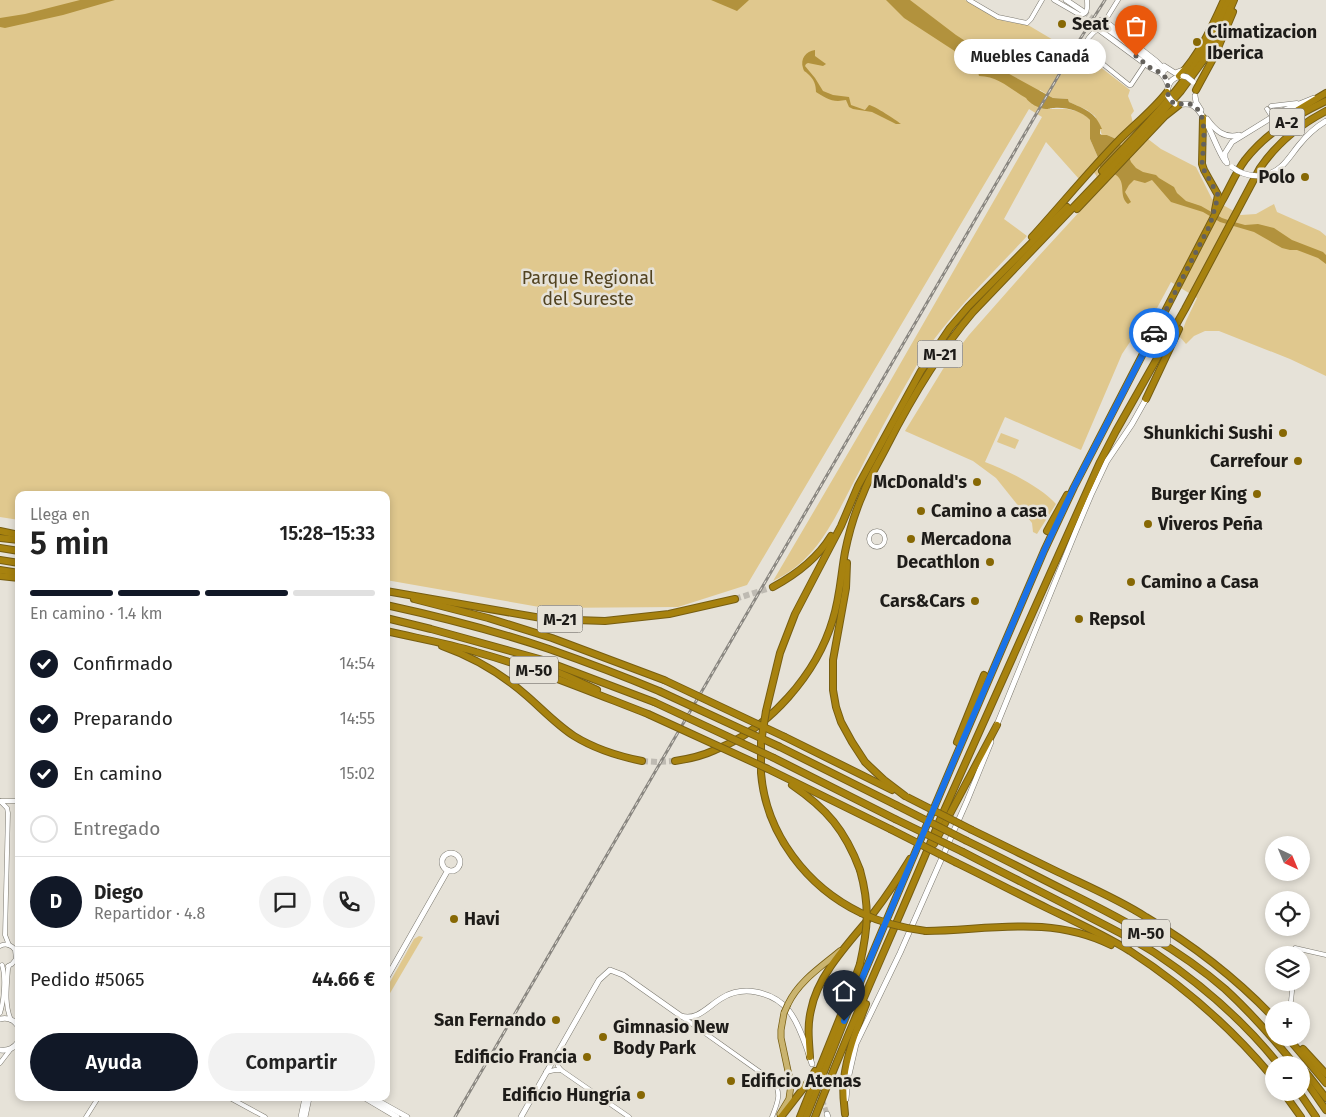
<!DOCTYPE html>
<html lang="es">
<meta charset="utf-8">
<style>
body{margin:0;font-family:"Fira Sans",sans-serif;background:#f2f2f2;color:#222;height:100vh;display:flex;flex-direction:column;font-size:19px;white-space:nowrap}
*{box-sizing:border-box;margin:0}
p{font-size:16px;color:#767676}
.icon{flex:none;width:28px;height:28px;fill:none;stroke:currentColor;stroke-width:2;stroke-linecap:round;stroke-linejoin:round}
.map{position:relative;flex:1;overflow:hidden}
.side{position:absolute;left:15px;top:491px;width:375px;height:610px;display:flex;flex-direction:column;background:#fff;border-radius:10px;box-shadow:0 2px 8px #0003}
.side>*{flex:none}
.needle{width:32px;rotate:136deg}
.buttons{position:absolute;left:1265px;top:836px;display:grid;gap:10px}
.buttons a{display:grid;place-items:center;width:45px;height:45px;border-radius:50%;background:#fff;box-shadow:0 2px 8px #0003;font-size:25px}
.pin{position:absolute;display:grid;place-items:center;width:42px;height:42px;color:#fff;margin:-51px -21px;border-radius:50% 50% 50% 0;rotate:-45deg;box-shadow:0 0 5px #0007}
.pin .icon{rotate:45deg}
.courier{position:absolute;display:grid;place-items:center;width:50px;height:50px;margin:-25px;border:4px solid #1a73e8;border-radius:50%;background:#fff;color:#222;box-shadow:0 1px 6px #0007}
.bubble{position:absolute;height:35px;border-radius:18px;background:#fff;box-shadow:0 2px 8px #0003;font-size:16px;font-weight:600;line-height:35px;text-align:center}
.summary em{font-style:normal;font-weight:600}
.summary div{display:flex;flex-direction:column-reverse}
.summary{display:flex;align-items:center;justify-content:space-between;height:85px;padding:0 15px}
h1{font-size:32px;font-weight:600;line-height:38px}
.bar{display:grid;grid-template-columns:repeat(4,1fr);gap:8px 5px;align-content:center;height:60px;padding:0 15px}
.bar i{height:6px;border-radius:4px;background:#e0e0e0}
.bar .current{background:#111827}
.bar p{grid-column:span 4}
.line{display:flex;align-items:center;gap:12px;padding:0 15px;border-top:1px solid #e0e0e0}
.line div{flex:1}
.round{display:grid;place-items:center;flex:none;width:52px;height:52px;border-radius:26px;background:#f2f2f2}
ol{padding:0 15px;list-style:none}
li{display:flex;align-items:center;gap:15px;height:55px}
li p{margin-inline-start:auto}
li .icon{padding:5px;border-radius:50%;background:#111827;color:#fff;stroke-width:4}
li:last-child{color:#767676}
li i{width:28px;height:28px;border:2px solid #e0e0e0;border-radius:50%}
.cta{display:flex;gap:10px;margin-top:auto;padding:10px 15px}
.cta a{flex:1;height:58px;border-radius:30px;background:#111827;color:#fff;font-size:20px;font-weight:600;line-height:58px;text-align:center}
.cta a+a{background:#f2f2f2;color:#222}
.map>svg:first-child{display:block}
.green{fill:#e0c88e;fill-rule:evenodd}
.water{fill:#b2923d}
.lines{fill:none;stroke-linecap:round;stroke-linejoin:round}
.secondary-tunnel{stroke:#bebab2;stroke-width:5;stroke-dasharray:5 2.5;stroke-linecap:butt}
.highway-tunnel{stroke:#bebab2;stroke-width:6;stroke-dasharray:6 3;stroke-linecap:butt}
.street-casing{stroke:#7b786f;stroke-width:5}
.secondary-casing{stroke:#7b786f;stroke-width:6}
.primary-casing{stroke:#775e12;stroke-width:7}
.highway-casing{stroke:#775e12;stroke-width:8}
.street{stroke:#fff;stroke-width:4}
.secondary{stroke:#fff;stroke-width:5}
.primary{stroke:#cab46f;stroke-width:5.5}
.highway{stroke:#a7820f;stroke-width:6}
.rail-casing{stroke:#8a8781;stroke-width:3}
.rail{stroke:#e6e2d8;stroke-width:1;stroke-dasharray:4;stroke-linecap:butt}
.secondary-bridge-casing{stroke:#7b786f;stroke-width:6;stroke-linecap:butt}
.primary-bridge-casing{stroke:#775e12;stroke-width:7;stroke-linecap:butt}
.highway-bridge-casing{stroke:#775e12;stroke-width:8;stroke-linecap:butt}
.secondary-bridge{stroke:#fff;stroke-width:5}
.primary-bridge{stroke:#cab46f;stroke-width:5.5}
.highway-bridge{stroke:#a7820f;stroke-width:6}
.done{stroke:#64615c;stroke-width:5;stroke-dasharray:0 9}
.route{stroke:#1a73e8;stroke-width:6}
.poi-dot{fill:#876804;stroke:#e6e2d8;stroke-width:2}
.labels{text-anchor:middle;stroke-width:5;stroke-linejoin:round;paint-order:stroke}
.shield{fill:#e6e2d8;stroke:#5a5752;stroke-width:1}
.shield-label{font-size:16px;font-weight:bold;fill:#1e1c19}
.poi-label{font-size:18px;font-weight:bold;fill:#1e1c19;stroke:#e6e2d8;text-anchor:start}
.park-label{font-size:18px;fill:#524320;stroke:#e6e2d8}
</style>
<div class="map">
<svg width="1326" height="1117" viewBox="0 0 1326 1117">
<rect width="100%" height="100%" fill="#e6e2d8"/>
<g class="green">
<path d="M0,0H965L1004,21L1028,25L1065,47L1077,49L1130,90L1128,96L1134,111L1131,115L1133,123L1148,139L1161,149L1196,167L1212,199L1241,215L1256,214L1274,204L1277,212L1320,231L1326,236V376L1290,359L1219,331H1205L1194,336L1186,344L1180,337L1186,321L1197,298L1171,282L1150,321L1130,342L1122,354L1081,450L1005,417L985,462C1007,470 1041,487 1056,504L1037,534L1033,532L1032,523L996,478L973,461L905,431L943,369L969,335L1036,259L1082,209L1101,189L1096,175L1089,167L1079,179L1046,142L1004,219L1027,236C991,275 952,312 922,356C916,366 911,376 905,386C889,414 874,442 860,470C837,512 820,560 773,581L888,385L1042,117L1029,109L747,585L678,607L545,608L386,580V495H19V520L0,517ZM1040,90L1053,98L1068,99L1069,102L1087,110L1095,116L1102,135H1107L1114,138L1113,157L1100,169V162L1090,139V120L1085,115L1080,112L1067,109H1043L1032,104Z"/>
<path d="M1001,433L1019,440L1015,449L997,442Z"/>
<path d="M419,936L423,937L386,1000V989L414,939Z"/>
</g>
<g class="water">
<path d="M80,0H115L63,15L5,28L0,27V18L25,14Z"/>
<path d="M711,0H749L737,11Z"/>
<path d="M886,0H910L956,35L993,59L1002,70L1053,98L1068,99L1069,102C1085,109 1095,112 1102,129H1100V134L1102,135H1107L1114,138L1120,144L1126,154L1129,157L1131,162L1136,168L1143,172L1156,175L1159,178L1174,187L1177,193L1186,201L1201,206L1222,218L1234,222L1245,225L1258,224L1274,228L1292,240L1323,252L1326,255V264L1318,258L1297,250H1290L1282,248L1254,232L1220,222L1203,212L1171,202L1152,180L1145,183L1134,180L1129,185L1125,192L1131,202L1128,204C1118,196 1127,183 1116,175C1112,172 1105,171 1100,169V162L1090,139V120C1081,111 1067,107 1054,108C1049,108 1051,109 1046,109C1039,109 1029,103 1026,98C1010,89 998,76 979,76L977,68L970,61L904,18Z"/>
<path d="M815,50V56L826,64L823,66L808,63L806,64L805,66L815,78L823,91L833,95L849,97L851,105L865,110L869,105C875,106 896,120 901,124H896L872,112L853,109L849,107L846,100C843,100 841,101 838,101C830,101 822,96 816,92C816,85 814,79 808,74C805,71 804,72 803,68C800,59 806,51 815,50Z"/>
</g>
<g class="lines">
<g class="secondary-tunnel">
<path d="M1084,12L1101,24"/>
<path d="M818,1086L827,1114"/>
</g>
<g class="highway-tunnel">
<path d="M735,599L773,587"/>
<path d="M642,761L657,762L675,761"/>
</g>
<defs>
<g id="street">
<path d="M969,0L998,17L1027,23L1031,19L1042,0"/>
<path d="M1054,0L1080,15C1089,14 1087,7 1087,0"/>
<path d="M1105,21L1118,0"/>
<path d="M1098,29C1092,33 1085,41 1083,48L1129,85H1131L1145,64"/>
<path d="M1271,106L1297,103"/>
<path d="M1267,109L1272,117"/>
<circle cx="877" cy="539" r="8"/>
<path d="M0,801L7,808L8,813L5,935L9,945"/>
<path d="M1,801H19"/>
<path d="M0,946C6,943 12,945 15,950L16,959L12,964L8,966"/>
<path d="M1295,948L1326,955"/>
<path d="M9,966L8,969C7,986 4,1004 11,1020"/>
<path d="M1291,1001L1293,982"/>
<path d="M0,1013C4,1001 6,977 2,965"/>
<path d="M681,1016L774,1082C782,1094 777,1104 772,1117"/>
<path d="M556,1057L558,1066L561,1070L629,1117"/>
<path d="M0,1063L10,1050"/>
<path d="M546,1072L555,1070H561"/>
<path d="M230,1098L265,1117"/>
<path d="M86,1117L98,1098"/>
</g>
<g id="secondary">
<path d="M1066,0L1084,12"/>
<path d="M1101,24C1117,37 1163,66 1168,85"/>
<path d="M1164,66L1175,73L1183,70"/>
<path d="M1163,74L1151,68L1098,29L1097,25L1101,20L1105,21L1156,61L1165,70"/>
<path d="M1168,96C1166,85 1171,77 1183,76"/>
<path d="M1195,96L1196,102L1201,110"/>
<path d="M1176,104C1181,105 1187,103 1192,105C1206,112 1215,147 1225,161"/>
<path d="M1207,119C1215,130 1224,139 1239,135"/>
<path d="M1227,163L1225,158V153L1232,142L1282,111L1314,98"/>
<path d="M1264,175C1282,172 1289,157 1299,145C1307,135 1316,127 1326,121"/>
<path d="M996,727L1075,533L1091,495L1107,461L1132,424L1146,399"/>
<circle cx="451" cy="862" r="9"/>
<path d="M386,979L448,870"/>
<path d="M0,1019C8,1017 15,1020 19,1028"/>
<path d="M0,1050C9,1051 14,1048 19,1041"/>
<path d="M365,1098L397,1117"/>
<path d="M373,1098L407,1117"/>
<path d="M846,1099L848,1079L856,1044L900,953L967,801L991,742"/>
<path d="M827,1114L828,1117"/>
<path d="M301,1117L305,1098"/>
<path d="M305,1117L309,1098"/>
<path d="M521,1117L599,980L610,970L623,975L681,1016C698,1021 708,1006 722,998C732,992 745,990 756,992C787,998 796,1018 806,1046C808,1052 810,1058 812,1064"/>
</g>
<g id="primary">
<path d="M788,1004C799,981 821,967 840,951"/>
<path d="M780,1114L789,1099L791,1085L781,1038V1030L784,1013"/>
</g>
<g id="highway">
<path d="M1179,76C1199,55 1212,27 1224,0"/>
<path d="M1196,90L1215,55L1233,12"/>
<path d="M1286,117L1326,93"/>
<path d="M1203,118L1202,164L1204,170L1218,195L1215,210"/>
<path d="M1102,171C1127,144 1154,118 1177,89C1199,62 1215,32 1229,0"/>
<path d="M1077,209L1165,116L1179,105"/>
<path d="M1032,237C1061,205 1088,172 1118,141C1134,125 1153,110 1167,92"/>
<path d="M1146,399L1179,329"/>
<path d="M0,531L19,535"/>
<path d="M1047,531L1067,495"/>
<path d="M0,538L19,540"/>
<path d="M0,548L19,551"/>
<path d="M0,560L19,563"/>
<path d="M847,563L846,588L833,660V690L836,707L841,722L852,742L865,762L884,780L905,796"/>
<path d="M0,570L19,573"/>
<path d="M0,576L19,578"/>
<path d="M773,587C797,574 817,559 831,536"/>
<path d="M386,591L547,619L605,621L669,614L735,599"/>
<path d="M414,599L488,618L552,638L664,680"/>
<path d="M386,605C441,617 496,631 549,649C586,662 623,676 659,691"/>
<path d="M386,618L431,629L543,660L654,702"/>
<path d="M386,631C416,638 446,643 476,652C534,668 591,692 648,714"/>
<path d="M442,646C473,657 502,674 527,696C542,709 557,725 574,736C595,749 617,756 642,761"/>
<path d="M529,660L569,677L597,690"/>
<path d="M766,711L780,653L795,614L841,526L858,486L921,371L950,328L968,307L1067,207"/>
<path d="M785,737L892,790"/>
<path d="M761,742C761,753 761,763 761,773C766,834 807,887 861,913"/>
<path d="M957,742L984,675"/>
<path d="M780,747L896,805"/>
<path d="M774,758L895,819"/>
<path d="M675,761C689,759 702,756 715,750C769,729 817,674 833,619C840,597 841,574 845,552C849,532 855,512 863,494C869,477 879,462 887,446C911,399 938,353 973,312L1129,149L1181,91L1208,54L1226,19L1234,0"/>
<path d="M768,769L890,829"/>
<path d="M792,785C827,809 845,830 860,870"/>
<path d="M972,830C1001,844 1029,858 1058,872C1087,886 1118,899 1146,917C1193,945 1236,978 1274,1018"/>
<path d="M967,841C1002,858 1036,876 1070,893C1124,920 1179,949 1225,989C1250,1012 1273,1038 1295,1065"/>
<path d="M934,844L997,725"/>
<path d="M963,852C1001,872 1040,891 1078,911C1104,925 1130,937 1155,953C1201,984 1244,1021 1279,1065"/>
<path d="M957,863C988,878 1018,894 1049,909C1076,922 1104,935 1130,951C1185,987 1232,1028 1274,1079"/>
<path d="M926,931C990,930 1050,915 1111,945"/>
<path d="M1288,1038L1326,1083"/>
<path d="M1303,1049L1326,1074"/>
<path d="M810,1057C809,1041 807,1026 811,1010C818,973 852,940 875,911C888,894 899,877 910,859"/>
<path d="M1301,1066L1326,1098"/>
<path d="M1301,1074L1326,1110"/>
<path d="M1283,1092L1301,1117"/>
<path d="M1299,1092L1316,1117"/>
<path d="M845,1114C844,1102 842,1091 844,1079C847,1053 857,1028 866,1004"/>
<path d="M781,1117L809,1081L815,1071"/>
<path d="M800,1117L849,995L860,964"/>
<path d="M806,1117L851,1004L950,770L1044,551L1074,487L1222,201C1230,187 1236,172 1245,160C1267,132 1295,116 1326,101"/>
<path d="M815,1117C853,1017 899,921 939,822L1100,462L1116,431L1185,309L1260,168C1277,143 1299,125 1326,111"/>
</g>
</defs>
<use href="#street" class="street-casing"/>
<use href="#secondary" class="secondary-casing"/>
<use href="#primary" class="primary-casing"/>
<use href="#highway" class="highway-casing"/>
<use href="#street" class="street"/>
<use href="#secondary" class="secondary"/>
<use href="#primary" class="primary"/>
<use href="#highway" class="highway"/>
<defs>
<path id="rail" d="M455,1117L997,182L1075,47L1105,0"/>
</defs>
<use href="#rail" class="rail-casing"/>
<use href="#rail" class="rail"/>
<defs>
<g id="secondary-bridge">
<path d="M1183,76L1187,77L1193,82"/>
<path d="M1168,96L1171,100L1175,104"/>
<path d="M1232,167C1242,175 1252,177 1264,175"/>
</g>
<path id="primary-bridge" d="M784,1013L788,1004"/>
<g id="highway-bridge">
<path d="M664,680L785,737"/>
<path d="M659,691L780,747"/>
<path d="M654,702L774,758"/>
<path d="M648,714L768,769"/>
<path d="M761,742L766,711"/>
<path d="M907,797L972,830"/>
<path d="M896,805L967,841"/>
<path d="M895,819L963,852"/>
<path d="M890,829L957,863"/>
<path d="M860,870C870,906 868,928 860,964"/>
<path d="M861,913C882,923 902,928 926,931"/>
</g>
</defs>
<use href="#secondary-bridge" class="secondary-bridge-casing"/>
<use href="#primary-bridge" class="primary-bridge-casing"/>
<use href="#highway-bridge" class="highway-bridge-casing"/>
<use href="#secondary-bridge" class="secondary-bridge"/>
<use href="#primary-bridge" class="primary-bridge"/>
<use href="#highway-bridge" class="highway-bridge"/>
</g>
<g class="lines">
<path class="done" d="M1136,56C1141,60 1146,65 1151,68C1157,71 1163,73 1166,79C1170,86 1165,94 1171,101C1177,106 1183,103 1189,104C1210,109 1203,148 1202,164L1204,170L1218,195L1216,204L1210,225L1154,333"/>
<path class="route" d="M844,1021L950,770L1044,551L1074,487L1154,333"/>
</g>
<g class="poi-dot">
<circle cx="1062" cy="24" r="5"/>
<circle cx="1197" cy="42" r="5"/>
<circle cx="1305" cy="177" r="5"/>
<circle cx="1283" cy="433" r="5"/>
<circle cx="1298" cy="461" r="5"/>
<circle cx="977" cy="482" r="5"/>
<circle cx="1257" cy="494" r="5"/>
<circle cx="921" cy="511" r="5"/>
<circle cx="1148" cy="524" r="5"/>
<circle cx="911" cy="539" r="5"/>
<circle cx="990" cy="562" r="5"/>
<circle cx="1131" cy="582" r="5"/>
<circle cx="975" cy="601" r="5"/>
<circle cx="1079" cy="619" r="5"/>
<circle cx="454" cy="919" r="5"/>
<circle cx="556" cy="1020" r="5"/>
<circle cx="603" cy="1037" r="5"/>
<circle cx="587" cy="1057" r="5"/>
<circle cx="731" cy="1081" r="5"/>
<circle cx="641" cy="1095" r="5"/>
</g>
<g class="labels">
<g class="shield">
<rect x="1269.5" y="108.5" width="35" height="27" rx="4"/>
<rect x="917.5" y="340.5" width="45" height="27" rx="4"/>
<rect x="537.5" y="605.5" width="45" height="27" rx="4"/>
<rect x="510" y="656.5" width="48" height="27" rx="4"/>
<rect x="1122" y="919.5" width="48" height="27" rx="4"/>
</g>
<g class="shield-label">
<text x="1287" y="128">A-2</text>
<text x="940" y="360">M-21</text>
<text x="560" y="625">M-21</text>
<text x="534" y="676">M-50</text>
<text x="1146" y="939">M-50</text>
</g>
<g class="poi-label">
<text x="1072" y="30">Seat</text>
<text x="1207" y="38">Climatizacion<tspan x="1207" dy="21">Iberica</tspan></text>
<text x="1295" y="183" text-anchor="end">Polo</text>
<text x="1273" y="439" text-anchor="end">Shunkichi Sushi</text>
<text x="1288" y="467" text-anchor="end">Carrefour</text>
<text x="967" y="488" text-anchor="end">McDonald's</text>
<text x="1247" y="500" text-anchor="end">Burger King</text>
<text x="931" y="517">Camino a casa</text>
<text x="1158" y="530">Viveros Peña</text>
<text x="921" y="545">Mercadona</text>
<text x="980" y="568" text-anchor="end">Decathlon</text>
<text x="1141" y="588">Camino a Casa</text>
<text x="965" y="607" text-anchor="end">Cars&amp;Cars</text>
<text x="1089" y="625">Repsol</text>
<text x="464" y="925">Havi</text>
<text x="546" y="1026" text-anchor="end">San Fernando</text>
<text x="613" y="1033">Gimnasio New<tspan x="613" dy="21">Body Park</tspan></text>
<text x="577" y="1063" text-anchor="end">Edificio Francia</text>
<text x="741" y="1087">Edificio Atenas</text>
<text x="631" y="1101" text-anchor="end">Edificio Hungría</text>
</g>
<g class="park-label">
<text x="588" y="284">Parque Regional<tspan x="588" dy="21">del Sureste</tspan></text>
</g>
</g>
</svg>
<div class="buttons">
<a><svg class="needle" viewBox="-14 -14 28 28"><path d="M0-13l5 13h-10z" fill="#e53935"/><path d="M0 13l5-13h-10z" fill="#767676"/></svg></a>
<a><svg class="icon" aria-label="locate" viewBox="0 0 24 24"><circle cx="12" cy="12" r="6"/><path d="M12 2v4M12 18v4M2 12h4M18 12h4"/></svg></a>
<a><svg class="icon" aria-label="layers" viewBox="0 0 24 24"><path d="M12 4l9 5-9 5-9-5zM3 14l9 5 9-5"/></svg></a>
<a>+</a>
<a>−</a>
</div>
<div class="pin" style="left:1136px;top:56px;background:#ea580c"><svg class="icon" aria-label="bag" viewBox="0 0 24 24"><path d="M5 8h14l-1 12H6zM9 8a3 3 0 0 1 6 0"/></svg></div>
<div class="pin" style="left:844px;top:1021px;background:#1f2937"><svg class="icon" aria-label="home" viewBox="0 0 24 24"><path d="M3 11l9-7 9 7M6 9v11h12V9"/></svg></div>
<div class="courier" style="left:1154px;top:333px"><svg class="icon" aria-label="car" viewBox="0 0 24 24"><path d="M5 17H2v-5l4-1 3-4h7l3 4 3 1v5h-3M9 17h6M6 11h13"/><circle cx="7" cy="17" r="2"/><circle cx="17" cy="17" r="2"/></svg></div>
<div class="bubble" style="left:954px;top:39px;width:152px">Muebles Canadá</div>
<section class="side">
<div class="summary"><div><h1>5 min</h1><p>Llega en</p></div><em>15:28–15:33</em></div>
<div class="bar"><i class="current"></i><i class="current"></i><i class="current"></i><i></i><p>En camino · 1.4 km</p></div>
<ol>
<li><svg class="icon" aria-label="check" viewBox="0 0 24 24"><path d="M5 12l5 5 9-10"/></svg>Confirmado<p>14:54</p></li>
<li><svg class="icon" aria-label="check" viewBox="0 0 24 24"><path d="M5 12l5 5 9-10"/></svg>Preparando<p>14:55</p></li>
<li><svg class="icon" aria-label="check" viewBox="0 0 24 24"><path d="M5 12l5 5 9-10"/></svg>En camino<p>15:02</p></li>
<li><i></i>Entregado</li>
</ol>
<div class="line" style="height:90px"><b class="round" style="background:#111827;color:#fff">D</b><div><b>Diego</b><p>Repartidor · 4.8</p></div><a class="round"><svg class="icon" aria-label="chat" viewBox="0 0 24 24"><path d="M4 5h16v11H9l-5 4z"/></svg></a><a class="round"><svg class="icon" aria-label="phone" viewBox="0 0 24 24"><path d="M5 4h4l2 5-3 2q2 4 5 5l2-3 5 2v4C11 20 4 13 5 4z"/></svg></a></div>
<div class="line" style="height:65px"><div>Pedido #5065</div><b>44.66 €</b></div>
<div class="cta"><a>Ayuda</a><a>Compartir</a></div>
</section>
</div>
